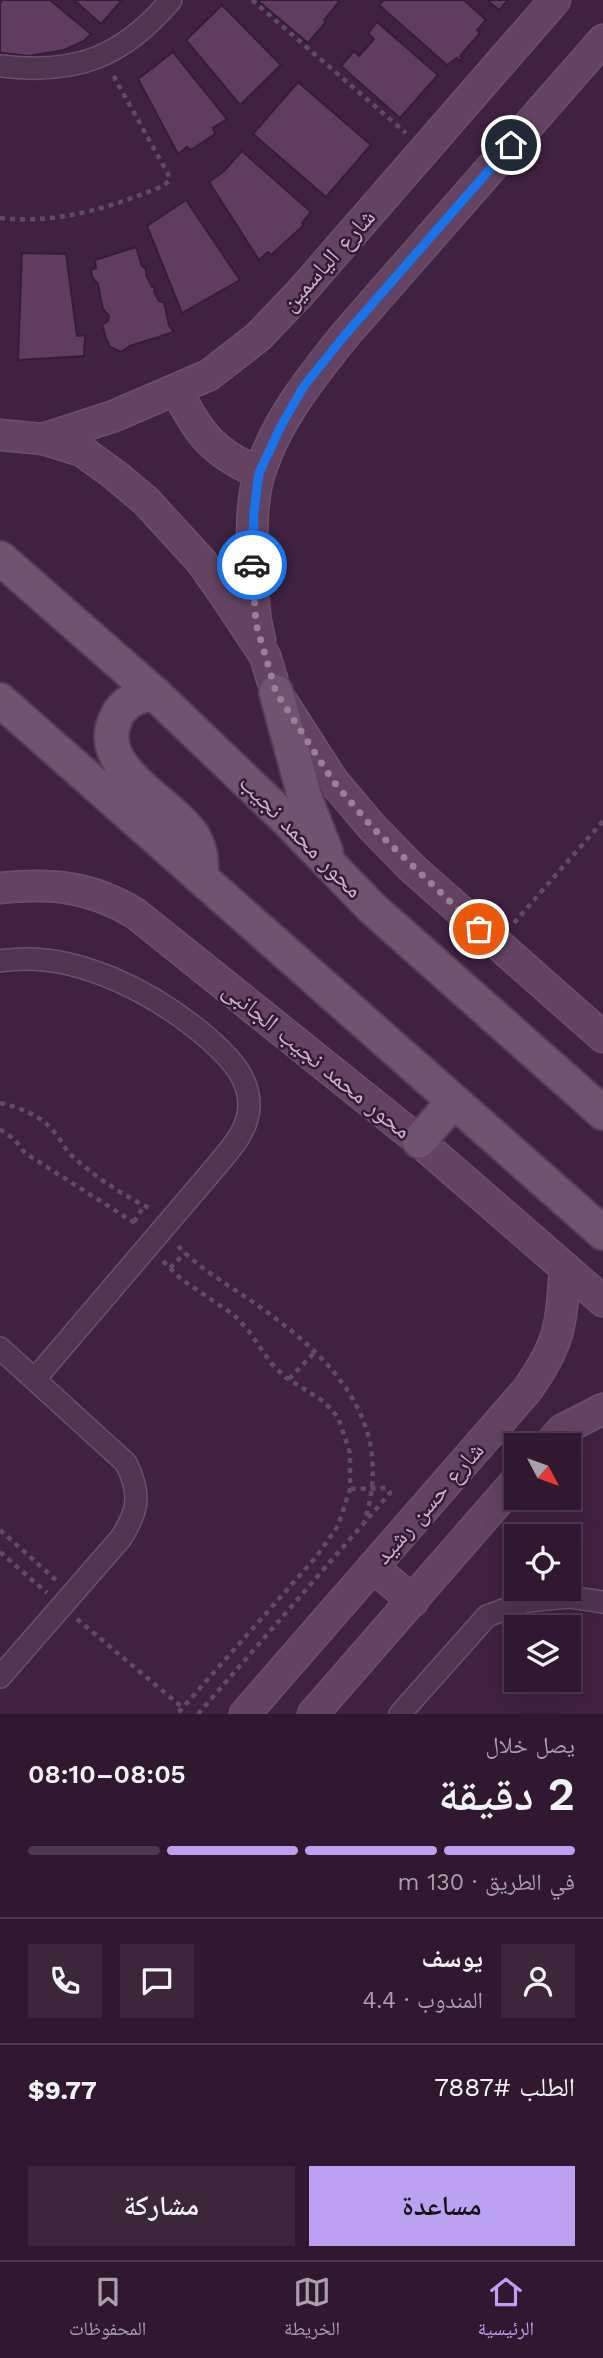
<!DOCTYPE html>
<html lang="ar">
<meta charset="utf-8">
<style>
body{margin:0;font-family:"Work Sans","Noto Naskh Arabic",sans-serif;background:#3c263c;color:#f1f3f6;direction:rtl;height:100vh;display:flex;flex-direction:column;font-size:26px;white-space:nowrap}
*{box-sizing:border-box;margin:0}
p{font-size:23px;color:#a8a0ab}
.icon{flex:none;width:38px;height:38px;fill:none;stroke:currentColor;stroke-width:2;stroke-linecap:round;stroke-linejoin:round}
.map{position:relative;height:1714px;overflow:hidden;direction:ltr}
.side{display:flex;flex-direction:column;background:#301930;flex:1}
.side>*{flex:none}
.needle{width:46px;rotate:131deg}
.buttons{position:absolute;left:504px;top:1433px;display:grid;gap:14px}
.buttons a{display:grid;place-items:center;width:77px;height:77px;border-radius:0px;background:#301930;box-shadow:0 7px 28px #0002,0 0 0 2px #4b384c;font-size:35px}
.pin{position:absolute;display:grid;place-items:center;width:60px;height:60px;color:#fff;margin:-30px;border:4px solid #fff;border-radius:50%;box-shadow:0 2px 7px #0007}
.courier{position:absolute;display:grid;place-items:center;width:70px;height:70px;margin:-35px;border:5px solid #1a73e8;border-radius:50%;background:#fff;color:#222;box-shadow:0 2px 9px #0007}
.summary em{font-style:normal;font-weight:600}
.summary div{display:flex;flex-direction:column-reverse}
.summary{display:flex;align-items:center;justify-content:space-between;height:119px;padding:0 28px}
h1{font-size:46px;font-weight:600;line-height:52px}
.bar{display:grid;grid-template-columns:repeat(4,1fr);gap:10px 7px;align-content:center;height:84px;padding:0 28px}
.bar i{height:9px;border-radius:5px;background:#4b384c}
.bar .on{background:#bca0f2}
.bar p{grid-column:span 4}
.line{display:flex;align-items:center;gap:18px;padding:0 28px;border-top:2px solid #4b384c}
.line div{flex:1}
.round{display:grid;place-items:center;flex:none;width:74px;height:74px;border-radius:0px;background:#3c263c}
.primary-button{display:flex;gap:14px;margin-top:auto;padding:14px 28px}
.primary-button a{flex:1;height:80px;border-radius:0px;background:#bca0f2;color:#111;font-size:28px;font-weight:600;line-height:80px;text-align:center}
.primary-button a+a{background:#3c263c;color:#f1f3f6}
.tab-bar{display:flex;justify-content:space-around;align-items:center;height:98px;border-top:2px solid #4b384c;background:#301930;font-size:19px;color:#a8a0ab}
.tab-bar a{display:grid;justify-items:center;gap:4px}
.tab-bar .on{color:#bca0f2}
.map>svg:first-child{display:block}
.building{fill:#603d60;stroke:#361d36;stroke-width:2}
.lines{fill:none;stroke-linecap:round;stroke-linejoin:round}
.street-casing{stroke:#6a5169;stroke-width:24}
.secondary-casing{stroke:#6a5169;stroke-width:33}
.primary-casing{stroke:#553c55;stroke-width:37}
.path{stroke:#5d4c69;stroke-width:4.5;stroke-dasharray:5 5;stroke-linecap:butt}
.street{stroke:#4f354f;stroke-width:21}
.secondary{stroke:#634361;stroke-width:30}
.primary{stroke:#70536f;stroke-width:33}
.done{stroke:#9a7f99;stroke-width:7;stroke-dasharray:0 12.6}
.route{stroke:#1a73e8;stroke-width:9}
.labels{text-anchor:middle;stroke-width:5;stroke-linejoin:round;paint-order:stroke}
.street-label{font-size:24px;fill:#cab1c9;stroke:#341b34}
</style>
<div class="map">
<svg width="603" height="1714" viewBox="0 0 603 1714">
<rect width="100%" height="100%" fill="#402140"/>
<g class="building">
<path d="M2,0H50L91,34L84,41L64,50L29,56L3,53L0,52V3Z"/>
<path d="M74,0H122L101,24Z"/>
<path d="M257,0H337L339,2L324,20L326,22L308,43Z"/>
<path d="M384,0H464L486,20L477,30L480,33L460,56L462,58L460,61L457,58L447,65L379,5Z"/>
<path d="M487,0H508L499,10Z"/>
<path d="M222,5L281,65L240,105L186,40Z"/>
<path d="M377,22L438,75L400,118L341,66L354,51L359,56L374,39L368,33Z"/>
<path d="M173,52L227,119L213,128L215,134L191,150L187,147L178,154L138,79Z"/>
<path d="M298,82L371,145L326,197L253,134Z"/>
<path d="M242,151L311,212L302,223L304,225L271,255L268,252L259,260L209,182L224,171Z"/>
<path d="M186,200L240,280L182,313L147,226Z"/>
<path d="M136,247L142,266L146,269V275L152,287L155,288L154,292L159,301L164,302L169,325L174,332L130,346L121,352L110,347L106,338L102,325L108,321L109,316L103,309L98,284L92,277L91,270L96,268L95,260Z"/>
<path d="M22,253L66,254L77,336L85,335L84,356L18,360Z"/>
</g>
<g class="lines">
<defs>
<g id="street">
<path d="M0,66C75,75 122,58 171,0"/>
<path d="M0,961C74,949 156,993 210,1040C230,1058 250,1078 249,1107C248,1130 232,1147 219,1163L35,1379"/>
<path d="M0,1348L126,1463C141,1493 139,1510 121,1538L0,1677"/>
<path d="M400,1714L487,1616L527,1601L569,1597L603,1602"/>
</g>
<g id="secondary">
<path d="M177,391C199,435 214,453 259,473"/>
<path d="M0,435L43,439L82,451L115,475L146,501L201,561L224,594L265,656L276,692L333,781L372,827L412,868L603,1037"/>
<path d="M43,439L114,416L209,375L258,337L301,292L555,0"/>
<path d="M260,639C253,615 253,589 252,564C252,537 251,498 260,472C276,421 312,376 345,335L603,40"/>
<path d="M0,888C52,883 91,886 136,914L419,1141L603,1301"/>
<path d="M548,1446L562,1430L603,1409"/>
<path d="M373,1567L413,1601"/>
<path d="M245,1714L527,1390C561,1342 561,1325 565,1268"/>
<path d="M313,1714L516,1481"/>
</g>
<g id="primary">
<path d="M0,558L155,694L286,819L372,908L603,1113"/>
<path d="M276,692L304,795L326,852"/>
<path d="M155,694C138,695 123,702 116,718C92,768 170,801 193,836C201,849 203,862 200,877"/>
<path d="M0,700L603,1233"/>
<path d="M419,1141L453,1102"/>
</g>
</defs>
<use href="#street" class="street-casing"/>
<use href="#secondary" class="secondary-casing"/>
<use href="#primary" class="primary-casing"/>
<g class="path">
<path d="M252,0L406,133"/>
<path d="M0,218C59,224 109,208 163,186L169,181L168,174L113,75"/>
<path d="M514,923L603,821"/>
<path d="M0,1103C22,1108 42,1116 56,1134C61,1140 64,1147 69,1153C92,1175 122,1195 151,1209"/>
<path d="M0,1129L14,1139L25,1153L138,1225"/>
<path d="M134,1222L144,1206"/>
<path d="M178,1246C199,1268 225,1283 250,1300C328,1354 398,1419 364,1523"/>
<path d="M163,1261L181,1279L234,1315L248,1330L271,1363L285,1377L323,1401L338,1417L350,1453V1489L338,1526L316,1557L177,1714"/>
<path d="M170,1268L185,1253"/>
<path d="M289,1379L315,1352"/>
<path d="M0,1530L56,1580"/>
<path d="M0,1552L47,1593"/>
<path d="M77,1619L183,1708"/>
<path d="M198,1714L390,1493L387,1488L350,1489"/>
</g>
<use href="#street" class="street"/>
<use href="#secondary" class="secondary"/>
<use href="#primary" class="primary"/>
</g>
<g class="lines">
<path class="done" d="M252,565L256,624L276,692L333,781L372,827L479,929"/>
<path class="route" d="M252,565L254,511L259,473L281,426L304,386L345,335L511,145"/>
</g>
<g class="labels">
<g class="street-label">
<text transform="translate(328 260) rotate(-48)" y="8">شارع الياسمين</text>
<text transform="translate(301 836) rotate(45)" y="8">محور محمد نجيب</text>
<text transform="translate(317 1060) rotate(39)" y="8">محور محمد نجيب الجانبى</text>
<text transform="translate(429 1503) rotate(-49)" y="8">شارع حسن رشيد</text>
</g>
</g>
</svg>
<div class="buttons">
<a><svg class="needle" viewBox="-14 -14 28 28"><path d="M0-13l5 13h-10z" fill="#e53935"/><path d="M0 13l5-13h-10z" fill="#a8a0ab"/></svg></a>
<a><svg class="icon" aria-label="locate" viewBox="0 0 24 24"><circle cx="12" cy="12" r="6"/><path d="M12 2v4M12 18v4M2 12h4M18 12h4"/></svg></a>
<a><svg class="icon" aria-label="layers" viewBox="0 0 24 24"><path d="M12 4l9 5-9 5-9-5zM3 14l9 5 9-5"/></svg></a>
</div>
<div class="pin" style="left:479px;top:929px;background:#ea580c"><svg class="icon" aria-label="bag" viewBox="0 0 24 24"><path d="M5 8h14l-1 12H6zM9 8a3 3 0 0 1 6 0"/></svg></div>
<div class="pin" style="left:511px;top:145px;background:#1f2937"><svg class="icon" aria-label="home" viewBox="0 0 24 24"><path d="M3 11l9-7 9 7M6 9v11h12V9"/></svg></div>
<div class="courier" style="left:252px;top:565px"><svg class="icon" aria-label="car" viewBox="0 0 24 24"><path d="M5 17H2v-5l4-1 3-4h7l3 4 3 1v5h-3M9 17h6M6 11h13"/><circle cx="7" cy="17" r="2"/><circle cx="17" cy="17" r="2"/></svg></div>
</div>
<section class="side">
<div class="summary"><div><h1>2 دقيقة</h1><p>يصل خلال</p></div><em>08:05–08:10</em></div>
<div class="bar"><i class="on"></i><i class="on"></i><i class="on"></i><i></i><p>في الطريق · 130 m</p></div>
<div class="line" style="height:126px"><a class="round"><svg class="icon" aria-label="person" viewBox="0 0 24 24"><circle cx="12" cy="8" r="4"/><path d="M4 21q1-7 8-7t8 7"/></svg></a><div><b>يوسف</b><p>المندوب · 4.4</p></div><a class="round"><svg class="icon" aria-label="chat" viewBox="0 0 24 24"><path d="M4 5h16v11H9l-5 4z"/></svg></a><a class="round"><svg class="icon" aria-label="phone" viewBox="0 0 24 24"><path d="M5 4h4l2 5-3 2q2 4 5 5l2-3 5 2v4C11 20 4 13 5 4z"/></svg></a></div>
<div class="line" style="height:91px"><div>الطلب #7887</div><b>$9.77</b></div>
<div class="primary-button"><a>مساعدة</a><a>مشاركة</a></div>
</section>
<nav class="tab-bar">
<a class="on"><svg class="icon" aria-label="home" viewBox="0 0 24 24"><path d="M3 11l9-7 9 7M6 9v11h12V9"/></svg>الرئيسية</a>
<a><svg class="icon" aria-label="map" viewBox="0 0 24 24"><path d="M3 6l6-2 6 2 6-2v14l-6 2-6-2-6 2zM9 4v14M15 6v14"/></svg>الخريطة</a>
<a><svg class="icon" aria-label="saved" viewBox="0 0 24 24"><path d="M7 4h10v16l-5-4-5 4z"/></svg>المحفوظات</a>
</nav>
